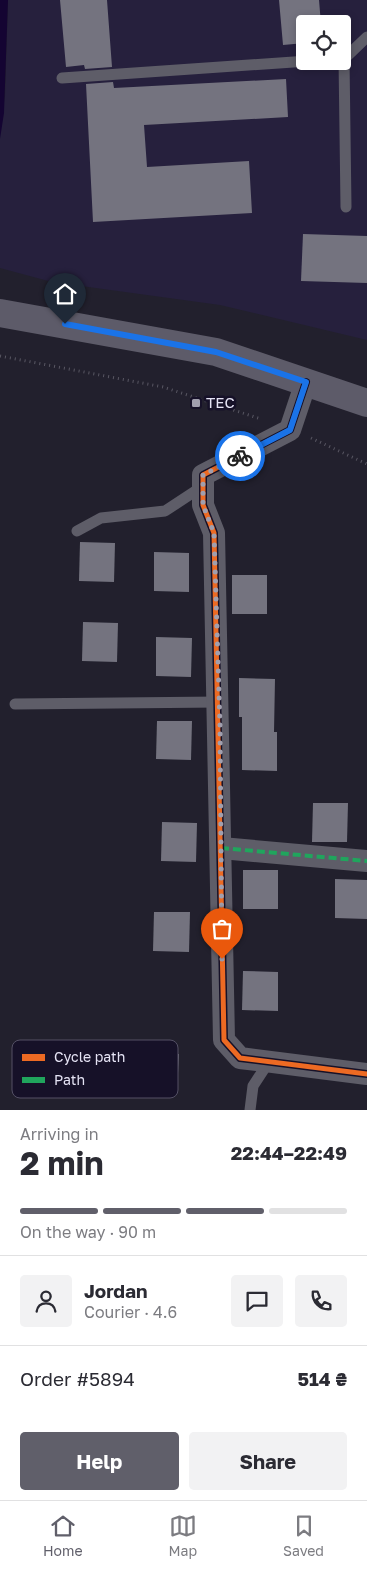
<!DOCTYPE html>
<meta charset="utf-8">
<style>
body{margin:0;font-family:"Golos Text",sans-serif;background:#f2f2f3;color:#2b2b33;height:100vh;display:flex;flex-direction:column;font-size:19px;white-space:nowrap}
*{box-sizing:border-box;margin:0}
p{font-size:16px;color:#7c7c81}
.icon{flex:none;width:28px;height:28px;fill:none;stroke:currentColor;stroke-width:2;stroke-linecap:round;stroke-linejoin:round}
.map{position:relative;height:1110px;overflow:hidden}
.panel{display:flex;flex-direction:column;background:#fff;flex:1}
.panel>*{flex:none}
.buttons{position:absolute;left:296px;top:15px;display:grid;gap:10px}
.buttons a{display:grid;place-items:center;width:55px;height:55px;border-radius:5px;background:#fff;box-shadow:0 2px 8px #0003;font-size:25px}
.pin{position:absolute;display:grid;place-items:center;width:42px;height:42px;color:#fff;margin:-51px -21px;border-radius:50% 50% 50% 0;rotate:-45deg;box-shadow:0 0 5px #0007}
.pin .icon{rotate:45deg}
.courier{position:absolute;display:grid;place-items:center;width:50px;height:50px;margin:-25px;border:4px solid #1a73e8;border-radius:50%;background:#fff;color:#222;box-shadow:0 1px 6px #0007}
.head em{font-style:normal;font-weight:700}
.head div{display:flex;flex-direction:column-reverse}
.head{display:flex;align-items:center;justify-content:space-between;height:85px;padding:0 20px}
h1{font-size:32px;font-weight:700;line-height:38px}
.bar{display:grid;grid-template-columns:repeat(4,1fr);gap:8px 5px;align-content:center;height:60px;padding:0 20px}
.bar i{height:6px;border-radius:4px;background:#e1e1e2}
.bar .current{background:#605f6a}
.bar p{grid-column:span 4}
.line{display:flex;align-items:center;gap:12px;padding:0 20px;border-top:1px solid #e1e1e2}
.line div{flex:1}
.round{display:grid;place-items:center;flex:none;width:52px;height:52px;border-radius:5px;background:#f2f2f3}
.primary-button{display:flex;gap:10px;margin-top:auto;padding:10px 20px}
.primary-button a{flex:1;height:58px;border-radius:5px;background:#605f6a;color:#fff;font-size:20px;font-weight:700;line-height:58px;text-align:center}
.primary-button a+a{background:#f2f2f3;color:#2b2b33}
.dock{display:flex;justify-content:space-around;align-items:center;height:70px;border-top:1px solid #e1e1e2;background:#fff;font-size:14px;color:#7c7c81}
.dock a{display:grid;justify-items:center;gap:2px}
.dock .current{color:#605f6a}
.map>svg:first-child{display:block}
.built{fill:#26203d;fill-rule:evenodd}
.water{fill:#140432}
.building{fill:#74737f}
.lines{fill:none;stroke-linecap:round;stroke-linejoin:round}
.path{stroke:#595763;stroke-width:3;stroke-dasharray:1 4;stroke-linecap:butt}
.lane{stroke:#5e5d68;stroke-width:11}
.street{stroke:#5e5d68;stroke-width:22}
.highway{stroke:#5d5b69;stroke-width:28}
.quiet{stroke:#20a55d;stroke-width:4;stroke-dasharray:8 4;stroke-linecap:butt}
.cycleway-casing{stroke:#161128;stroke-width:8}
.cycleway{stroke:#ed6a23;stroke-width:5}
.done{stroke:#a19fae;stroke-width:5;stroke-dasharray:0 9}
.route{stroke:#1a73e8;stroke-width:6}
.poi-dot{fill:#a19fae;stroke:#161128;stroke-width:2}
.labels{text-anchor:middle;stroke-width:5;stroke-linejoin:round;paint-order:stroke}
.poi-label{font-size:15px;fill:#e5e3f4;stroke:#161128;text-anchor:start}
.key{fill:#161128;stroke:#545065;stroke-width:1}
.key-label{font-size:14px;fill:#e5e3f4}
</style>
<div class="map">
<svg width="367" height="1110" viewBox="0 0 367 1110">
<rect width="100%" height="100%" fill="#22202d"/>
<path class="built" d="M8,0H367V340L220,305L52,282L0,268V127L5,96ZM305,24H342V61H305Z"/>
<path class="water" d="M0,0H8L4,113L0,139Z"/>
<g class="building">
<path d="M60,0H107L112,67L85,69L84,65L66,67Z"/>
<path d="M279,0H319L321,24H305V43L283,45Z"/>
<path d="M286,79L288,117L144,125L147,167L249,161L252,213L93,222L86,84L113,82L114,88Z"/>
<path d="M303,234L367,236V283L301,281Z"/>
<path d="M80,542L115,543L114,582L79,581Z"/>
<path d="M154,552L189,553V592L154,591Z"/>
<rect x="232" y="575" width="35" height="39"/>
<path d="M83,622L118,623L117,662L82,661Z"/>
<path d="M156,637L192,638L191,677L156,676Z"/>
<path d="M239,678L275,679L274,732H277V771L242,770V717H239Z"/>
<path d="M157,721H192L191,760L156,759Z"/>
<path d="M313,803H348L347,842H312Z"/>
<path d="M162,822L197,823L196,862L161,861Z"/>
<rect x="243" y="870" width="35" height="39"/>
<path d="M335,879L367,880V919L335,918Z"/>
<path d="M154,912H190L189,952L153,951Z"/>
<path d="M243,971L278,972V1011L242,1010Z"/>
<path d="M144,1053L179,1054L177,1093L143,1091Z"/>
</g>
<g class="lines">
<g class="path">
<path d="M0,356L163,387L261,419"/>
<path d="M311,438L367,464"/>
</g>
<g class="lane">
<path d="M62,78L308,61"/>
<path d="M346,207L344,59L367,37"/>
<path d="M77,531L101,518L165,511L203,486"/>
<path d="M15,704L219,702"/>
<path d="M250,1110L253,1086L268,1063"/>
</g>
<g class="street">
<path d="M306,382L290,430L203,475V505L214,533L224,1040L240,1058L367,1074"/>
<path d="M221,848L367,861"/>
</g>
<path class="highway" d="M0,313L216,352L367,403"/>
<path class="quiet" d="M221,848L367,861"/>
<defs>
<path id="cycleway" d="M306,382L290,430L203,475V505L214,533L224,1040L240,1058L367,1074"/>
</defs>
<use href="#cycleway" class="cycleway-casing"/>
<use href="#cycleway" class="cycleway"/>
</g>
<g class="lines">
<path class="done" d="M222,959L220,725L214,533L203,505V475L240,456"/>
<path class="route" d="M65,324L216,352L306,382L290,430L240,456"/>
</g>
<rect class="poi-dot" x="191" y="398" width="10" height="10" rx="2.5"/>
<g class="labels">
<g class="poi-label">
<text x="206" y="408">ТЕС</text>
</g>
</g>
<rect x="12" y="1040" width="166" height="58" rx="8" class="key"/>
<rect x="22" y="1054" width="23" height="7" fill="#ed6a23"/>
<rect x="22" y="1077" width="23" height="6" fill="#20a55d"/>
<g class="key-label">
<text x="54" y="1062">Cycle path</text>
<text x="54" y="1085">Path</text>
</g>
</svg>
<div class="buttons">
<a><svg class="icon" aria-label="locate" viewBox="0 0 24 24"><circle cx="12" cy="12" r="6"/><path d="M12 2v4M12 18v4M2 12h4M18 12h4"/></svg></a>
</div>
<div class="pin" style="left:222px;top:959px;background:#ea580c"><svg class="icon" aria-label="bag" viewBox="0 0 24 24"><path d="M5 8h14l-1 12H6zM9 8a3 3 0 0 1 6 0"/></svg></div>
<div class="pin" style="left:65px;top:324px;background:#1f2937"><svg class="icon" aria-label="home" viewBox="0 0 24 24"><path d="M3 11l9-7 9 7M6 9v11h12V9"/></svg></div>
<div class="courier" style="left:240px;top:456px"><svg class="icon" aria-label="bike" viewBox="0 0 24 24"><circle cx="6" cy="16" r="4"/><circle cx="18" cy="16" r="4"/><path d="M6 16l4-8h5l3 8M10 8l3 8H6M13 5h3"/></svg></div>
</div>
<section class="panel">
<div class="head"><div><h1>2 min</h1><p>Arriving in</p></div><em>22:44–22:49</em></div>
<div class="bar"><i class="current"></i><i class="current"></i><i class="current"></i><i></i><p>On the way · 90 m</p></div>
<div class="line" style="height:90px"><a class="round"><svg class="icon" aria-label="person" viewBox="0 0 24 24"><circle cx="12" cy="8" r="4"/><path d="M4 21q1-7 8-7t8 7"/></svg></a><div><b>Jordan</b><p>Courier · 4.6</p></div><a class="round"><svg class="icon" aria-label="chat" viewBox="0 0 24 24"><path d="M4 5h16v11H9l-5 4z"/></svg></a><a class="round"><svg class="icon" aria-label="phone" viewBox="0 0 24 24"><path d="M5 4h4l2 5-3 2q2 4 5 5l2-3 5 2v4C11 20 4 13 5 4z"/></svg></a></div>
<div class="line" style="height:65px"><div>Order #5894</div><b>514 ₴</b></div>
<div class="primary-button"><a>Help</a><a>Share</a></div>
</section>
<nav class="dock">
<a class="current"><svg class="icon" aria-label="home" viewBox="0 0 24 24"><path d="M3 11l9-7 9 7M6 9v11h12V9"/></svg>Home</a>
<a><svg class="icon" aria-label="map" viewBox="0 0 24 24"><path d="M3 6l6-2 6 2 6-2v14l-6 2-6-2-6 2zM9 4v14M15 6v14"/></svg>Map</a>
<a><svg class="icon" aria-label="saved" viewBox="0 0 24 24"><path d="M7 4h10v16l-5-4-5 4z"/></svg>Saved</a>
</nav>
